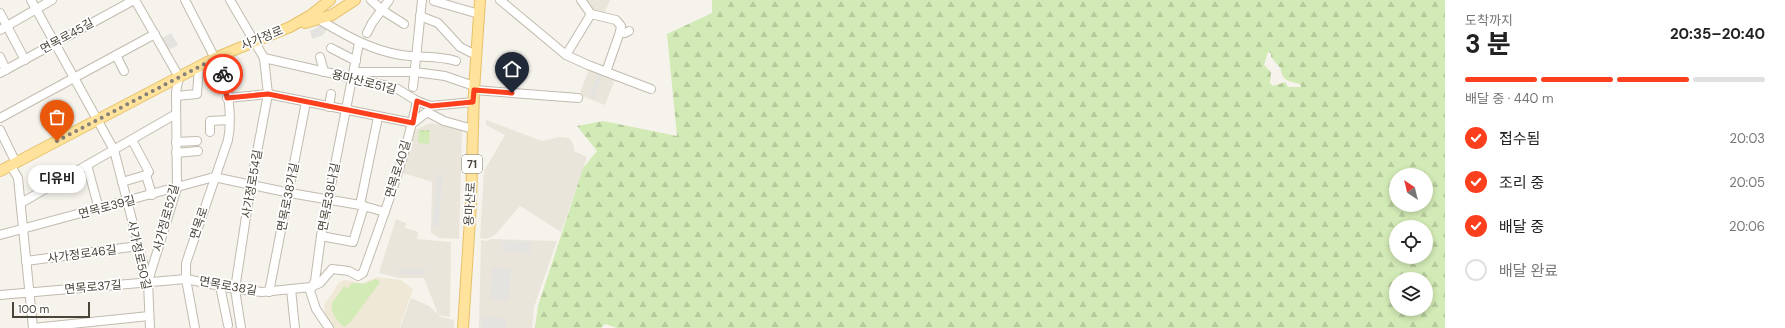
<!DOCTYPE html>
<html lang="ko">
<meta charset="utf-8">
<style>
body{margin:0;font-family:"DM Sans","Noto Sans KR",sans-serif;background:#f2f2f2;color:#222;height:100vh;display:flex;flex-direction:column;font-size:15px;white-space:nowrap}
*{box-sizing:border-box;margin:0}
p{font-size:13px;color:#767676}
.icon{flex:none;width:22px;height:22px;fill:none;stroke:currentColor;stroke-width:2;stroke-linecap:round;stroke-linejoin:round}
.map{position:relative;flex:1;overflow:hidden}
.sheet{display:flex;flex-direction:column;background:#fff;width:340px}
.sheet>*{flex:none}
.needle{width:26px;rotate:325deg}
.buttons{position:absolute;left:1389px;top:168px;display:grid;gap:8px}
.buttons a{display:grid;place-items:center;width:44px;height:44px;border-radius:50%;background:#fff;box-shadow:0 2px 6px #0003;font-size:20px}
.scale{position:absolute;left:12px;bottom:10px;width:78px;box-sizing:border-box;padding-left:4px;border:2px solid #4b4439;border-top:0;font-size:11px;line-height:14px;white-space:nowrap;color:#4b4439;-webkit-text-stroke:3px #fff;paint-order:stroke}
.pin{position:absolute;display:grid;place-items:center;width:34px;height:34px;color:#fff;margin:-41px -17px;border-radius:50% 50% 50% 0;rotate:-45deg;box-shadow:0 0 4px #0007}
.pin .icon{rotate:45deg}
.courier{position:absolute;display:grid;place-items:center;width:40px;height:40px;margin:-20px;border:3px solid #fc3f1d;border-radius:50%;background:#fff;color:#222;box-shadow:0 1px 5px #0007}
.bubble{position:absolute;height:28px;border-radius:14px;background:#fff;box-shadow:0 2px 6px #0003;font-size:13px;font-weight:700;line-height:28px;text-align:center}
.summary em{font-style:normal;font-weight:700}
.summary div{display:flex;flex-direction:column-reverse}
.summary{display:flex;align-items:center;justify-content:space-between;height:68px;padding:0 20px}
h1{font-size:26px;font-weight:700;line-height:30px}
.bar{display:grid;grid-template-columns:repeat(4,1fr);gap:6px 4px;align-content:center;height:48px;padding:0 20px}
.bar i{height:5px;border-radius:3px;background:#e0e0e0}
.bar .current{background:#fc3f1d}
.bar p{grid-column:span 4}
ol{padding:0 20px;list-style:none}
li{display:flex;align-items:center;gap:12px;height:44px}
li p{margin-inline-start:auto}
li .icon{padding:4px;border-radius:50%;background:#fc3f1d;color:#fff;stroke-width:4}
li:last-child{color:#767676}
li i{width:22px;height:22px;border:2px solid #e0e0e0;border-radius:50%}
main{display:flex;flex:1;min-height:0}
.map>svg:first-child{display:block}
.residential{fill:#eae5da}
.education{fill:#efe8d6}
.green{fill:#d2eab5}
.forest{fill:url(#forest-firs);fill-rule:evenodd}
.park{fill:url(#park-crowns)}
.parking{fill:#e5e3e0}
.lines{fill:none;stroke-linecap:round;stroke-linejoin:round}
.minor-casing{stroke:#c2bbae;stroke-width:10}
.major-casing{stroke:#e6c16a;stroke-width:12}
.minor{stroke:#fff;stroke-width:8}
.major{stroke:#ffe39c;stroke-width:10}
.done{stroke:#878178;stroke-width:4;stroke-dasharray:0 7.2}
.route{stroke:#fc3f1d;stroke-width:5}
.labels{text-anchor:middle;stroke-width:3.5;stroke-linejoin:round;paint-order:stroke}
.shield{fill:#fff;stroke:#817c74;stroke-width:1}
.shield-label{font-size:11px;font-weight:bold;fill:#4b4439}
.street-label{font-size:12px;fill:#4b4439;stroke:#fff}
</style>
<main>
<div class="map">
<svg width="1445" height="328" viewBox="0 0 1445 328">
<defs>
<pattern id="forest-firs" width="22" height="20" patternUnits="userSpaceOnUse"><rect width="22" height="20" fill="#d2eab5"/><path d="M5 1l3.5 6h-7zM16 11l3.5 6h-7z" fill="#b6ca9c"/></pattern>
<pattern id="park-crowns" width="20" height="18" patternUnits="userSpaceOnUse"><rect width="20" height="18" fill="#d2eab5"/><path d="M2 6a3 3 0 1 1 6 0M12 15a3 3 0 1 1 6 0" fill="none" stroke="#b6ca9c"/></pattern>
</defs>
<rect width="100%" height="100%" fill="#f6f3ec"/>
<g class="residential">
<path d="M582,0H610L603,16L593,14Z"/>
<path d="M590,67L616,77L605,105L579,95Z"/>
<path d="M486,120L542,141L559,137L569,138L574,145V151L587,157L561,232L520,206L495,235L487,239L480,238L484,171L505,135L486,125Z"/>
<path d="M431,123L462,129L459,239L440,238L431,233L432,182L400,172L414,130Z"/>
<path d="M396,219L406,223L405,228L418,232L417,239L451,242L450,317L438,315L441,317L454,320V328H400L411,298L429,306L438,314L424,278H398L379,273Z"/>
<path d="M492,239L557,241L534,307L532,328H479L481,240L486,241Z"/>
</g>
<path class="education" d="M377,277L401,280L413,289L399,328H333L326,320L324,305L339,283L344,280L363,283Z"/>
<path class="green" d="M376,279L380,282L350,323L344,327C337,321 330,313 332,303L344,286L348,288L352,283L364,284Z"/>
<path class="forest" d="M712,0H1445V328H617L605,324L601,328H535L538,306L583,168L597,151L577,126L603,121L677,136L667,34L712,13ZM1268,52L1271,53V57L1281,69C1281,80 1290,82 1300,84L1301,87H1288L1285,82L1273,86L1270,83L1271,72L1264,65ZM1396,175H1426V205H1396ZM1396,227H1426V257H1396ZM1396,279H1426V309H1396Z"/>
<path class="park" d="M419,130H430L429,144L418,143Z"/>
<g class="parking">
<path d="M323,24L328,28L323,35L312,39L310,31Z"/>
<path d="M171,33L178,45L167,51L160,39Z"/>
<path d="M598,73L603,75L594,99L589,97Z"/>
<path d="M437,173H443L439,226H433Z"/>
<path d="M503,241L531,242V253L502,252Z"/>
<path d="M492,268L511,269L509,301L490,300Z"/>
<path d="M397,269H429L421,275L397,274Z"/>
<path d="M482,317L506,318V328H481Z"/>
</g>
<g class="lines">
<defs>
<g id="minor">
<path d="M31,0L114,150L148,282L150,328"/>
<path d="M135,0L179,77L176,92L177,188L148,281"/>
<path d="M185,0L223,74C229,92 232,121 228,140L186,263V279L195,328"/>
<path d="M230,0L264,58L268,94L251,184L235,289L241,328"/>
<path d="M371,0L382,10L404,24"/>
<path d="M500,0L566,55L588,65L651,89"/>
<path d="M581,0L591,14L616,20L621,26L620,32L625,33L629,31"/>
<path d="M434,1L479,14"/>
<path d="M0,13L25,60"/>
<path d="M420,16L438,23L460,47L476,55"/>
<path d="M318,19C345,35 370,50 401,55C419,58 438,55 456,61"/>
<path d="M0,30L52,0"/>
<path d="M367,33L372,23L389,0"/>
<path d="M331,48L356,61"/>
<path d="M116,55L124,71"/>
<path d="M566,55L591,14"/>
<path d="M0,57L6,70"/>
<path d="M320,57L324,72"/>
<path d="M264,58L396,88L417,101L431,106L473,102"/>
<path d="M354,72H415L445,76L474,86"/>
<path d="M606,72L620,32"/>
<path d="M0,73L134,0"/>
<path d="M413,87L422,0"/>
<path d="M474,90L578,98"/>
<path d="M176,96L197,94L199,67"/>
<path d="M227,98L268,94L413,123L427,112L444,121L473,129"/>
<path d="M329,107L331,94"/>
<path d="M0,118L155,34"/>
<path d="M0,130L16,163"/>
<path d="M210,132V121L229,120"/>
<path d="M176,142L197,141"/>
<path d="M176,153L198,151"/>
<path d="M87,165L99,209"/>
<path d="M11,166L18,178L33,328L149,316"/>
<path d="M146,175L152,195"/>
<path d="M122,182L146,175L149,172L132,140"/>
<path d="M21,203L176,114"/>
<path d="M360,205L378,117"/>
<path d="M0,235L214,177L290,193L360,205L385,212"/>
<path d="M321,236L353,242L364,206"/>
<path d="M26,261L138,246"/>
<path d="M220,286L228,325"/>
<path d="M291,289L295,328"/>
<path d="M269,292L306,102"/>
<path d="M0,295L186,279L235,289L262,292L311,287L320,283L332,269L349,271L358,276L363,273C383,217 405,159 417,101"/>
<path d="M329,328L316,309L310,291L315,281L321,236L359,43"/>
</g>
<g id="major">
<path d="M305,23L332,15L355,0"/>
<path d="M0,171L215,58L290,27L311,15L330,0"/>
<path d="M463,328L471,203L474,90L480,0"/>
</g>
</defs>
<use href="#minor" class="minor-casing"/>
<use href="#major" class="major-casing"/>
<use href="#minor" class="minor"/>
<use href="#major" class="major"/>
</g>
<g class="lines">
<path class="done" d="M57,141L216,58L223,74"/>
<path class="route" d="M223,74L227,98L268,94L413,123L417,101L431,106L473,102L474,90L512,93"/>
</g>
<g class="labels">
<rect class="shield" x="462" y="155" width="20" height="18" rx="3"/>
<g class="shield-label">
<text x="472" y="168">71</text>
</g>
<g class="street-label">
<text transform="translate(67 36) rotate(-29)" y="4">면목로45길</text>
<text transform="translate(262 38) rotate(-22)" y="4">사가정로</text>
<text transform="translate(364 82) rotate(14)" y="4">용마산로51길</text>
<text transform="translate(398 169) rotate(-73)" y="4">면목로40길</text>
<text transform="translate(252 184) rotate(-80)" y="4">사가정로54길</text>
<text transform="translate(288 197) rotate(-79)" y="4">면목로38가길</text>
<text transform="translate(329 197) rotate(-79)" y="4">면목로38나길</text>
<text transform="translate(470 204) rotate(-87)" y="4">용마산로</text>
<text transform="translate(107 207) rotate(-15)" y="4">면목로39길</text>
<text transform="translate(166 218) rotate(-75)" y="4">사가정로52길</text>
<text transform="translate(199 223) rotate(-72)" y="4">면목로</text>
<text transform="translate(82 254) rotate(-8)" y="4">사가정로46길</text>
<text transform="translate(139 255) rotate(77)" y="4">사가정로50길</text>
<text transform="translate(228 286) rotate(10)" y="4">면목로38길</text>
<text transform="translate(93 287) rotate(-5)" y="4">면목로37길</text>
</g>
</g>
</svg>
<div class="buttons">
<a><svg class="needle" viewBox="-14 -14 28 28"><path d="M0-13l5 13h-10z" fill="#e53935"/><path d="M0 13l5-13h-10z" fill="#767676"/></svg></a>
<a><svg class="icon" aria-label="locate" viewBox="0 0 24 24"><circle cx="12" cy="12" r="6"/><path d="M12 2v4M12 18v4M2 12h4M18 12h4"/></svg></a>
<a><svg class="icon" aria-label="layers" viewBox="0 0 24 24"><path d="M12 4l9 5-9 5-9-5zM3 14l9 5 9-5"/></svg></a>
</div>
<div class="scale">100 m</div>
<div class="pin" style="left:57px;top:141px;background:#ea580c"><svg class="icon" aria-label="bag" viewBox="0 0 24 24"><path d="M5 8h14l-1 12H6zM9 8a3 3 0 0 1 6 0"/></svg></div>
<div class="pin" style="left:512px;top:93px;background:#1f2937"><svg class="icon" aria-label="home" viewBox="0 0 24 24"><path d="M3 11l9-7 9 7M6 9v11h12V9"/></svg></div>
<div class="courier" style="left:223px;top:74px"><svg class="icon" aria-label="bike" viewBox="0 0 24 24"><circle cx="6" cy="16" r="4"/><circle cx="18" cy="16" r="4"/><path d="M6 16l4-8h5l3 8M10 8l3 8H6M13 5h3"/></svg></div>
<div class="bubble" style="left:28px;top:165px;width:58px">디유비</div>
</div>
<section class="sheet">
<div class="summary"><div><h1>3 분</h1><p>도착까지</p></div><em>20:35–20:40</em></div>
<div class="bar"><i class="current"></i><i class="current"></i><i class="current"></i><i></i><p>배달 중 · 440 m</p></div>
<ol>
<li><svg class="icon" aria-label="check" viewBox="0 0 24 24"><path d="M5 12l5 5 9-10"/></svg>접수됨<p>20:03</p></li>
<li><svg class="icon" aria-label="check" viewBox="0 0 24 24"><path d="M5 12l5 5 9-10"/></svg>조리 중<p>20:05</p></li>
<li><svg class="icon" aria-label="check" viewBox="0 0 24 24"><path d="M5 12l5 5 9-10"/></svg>배달 중<p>20:06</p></li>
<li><i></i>배달 완료</li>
</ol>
</section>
</main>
